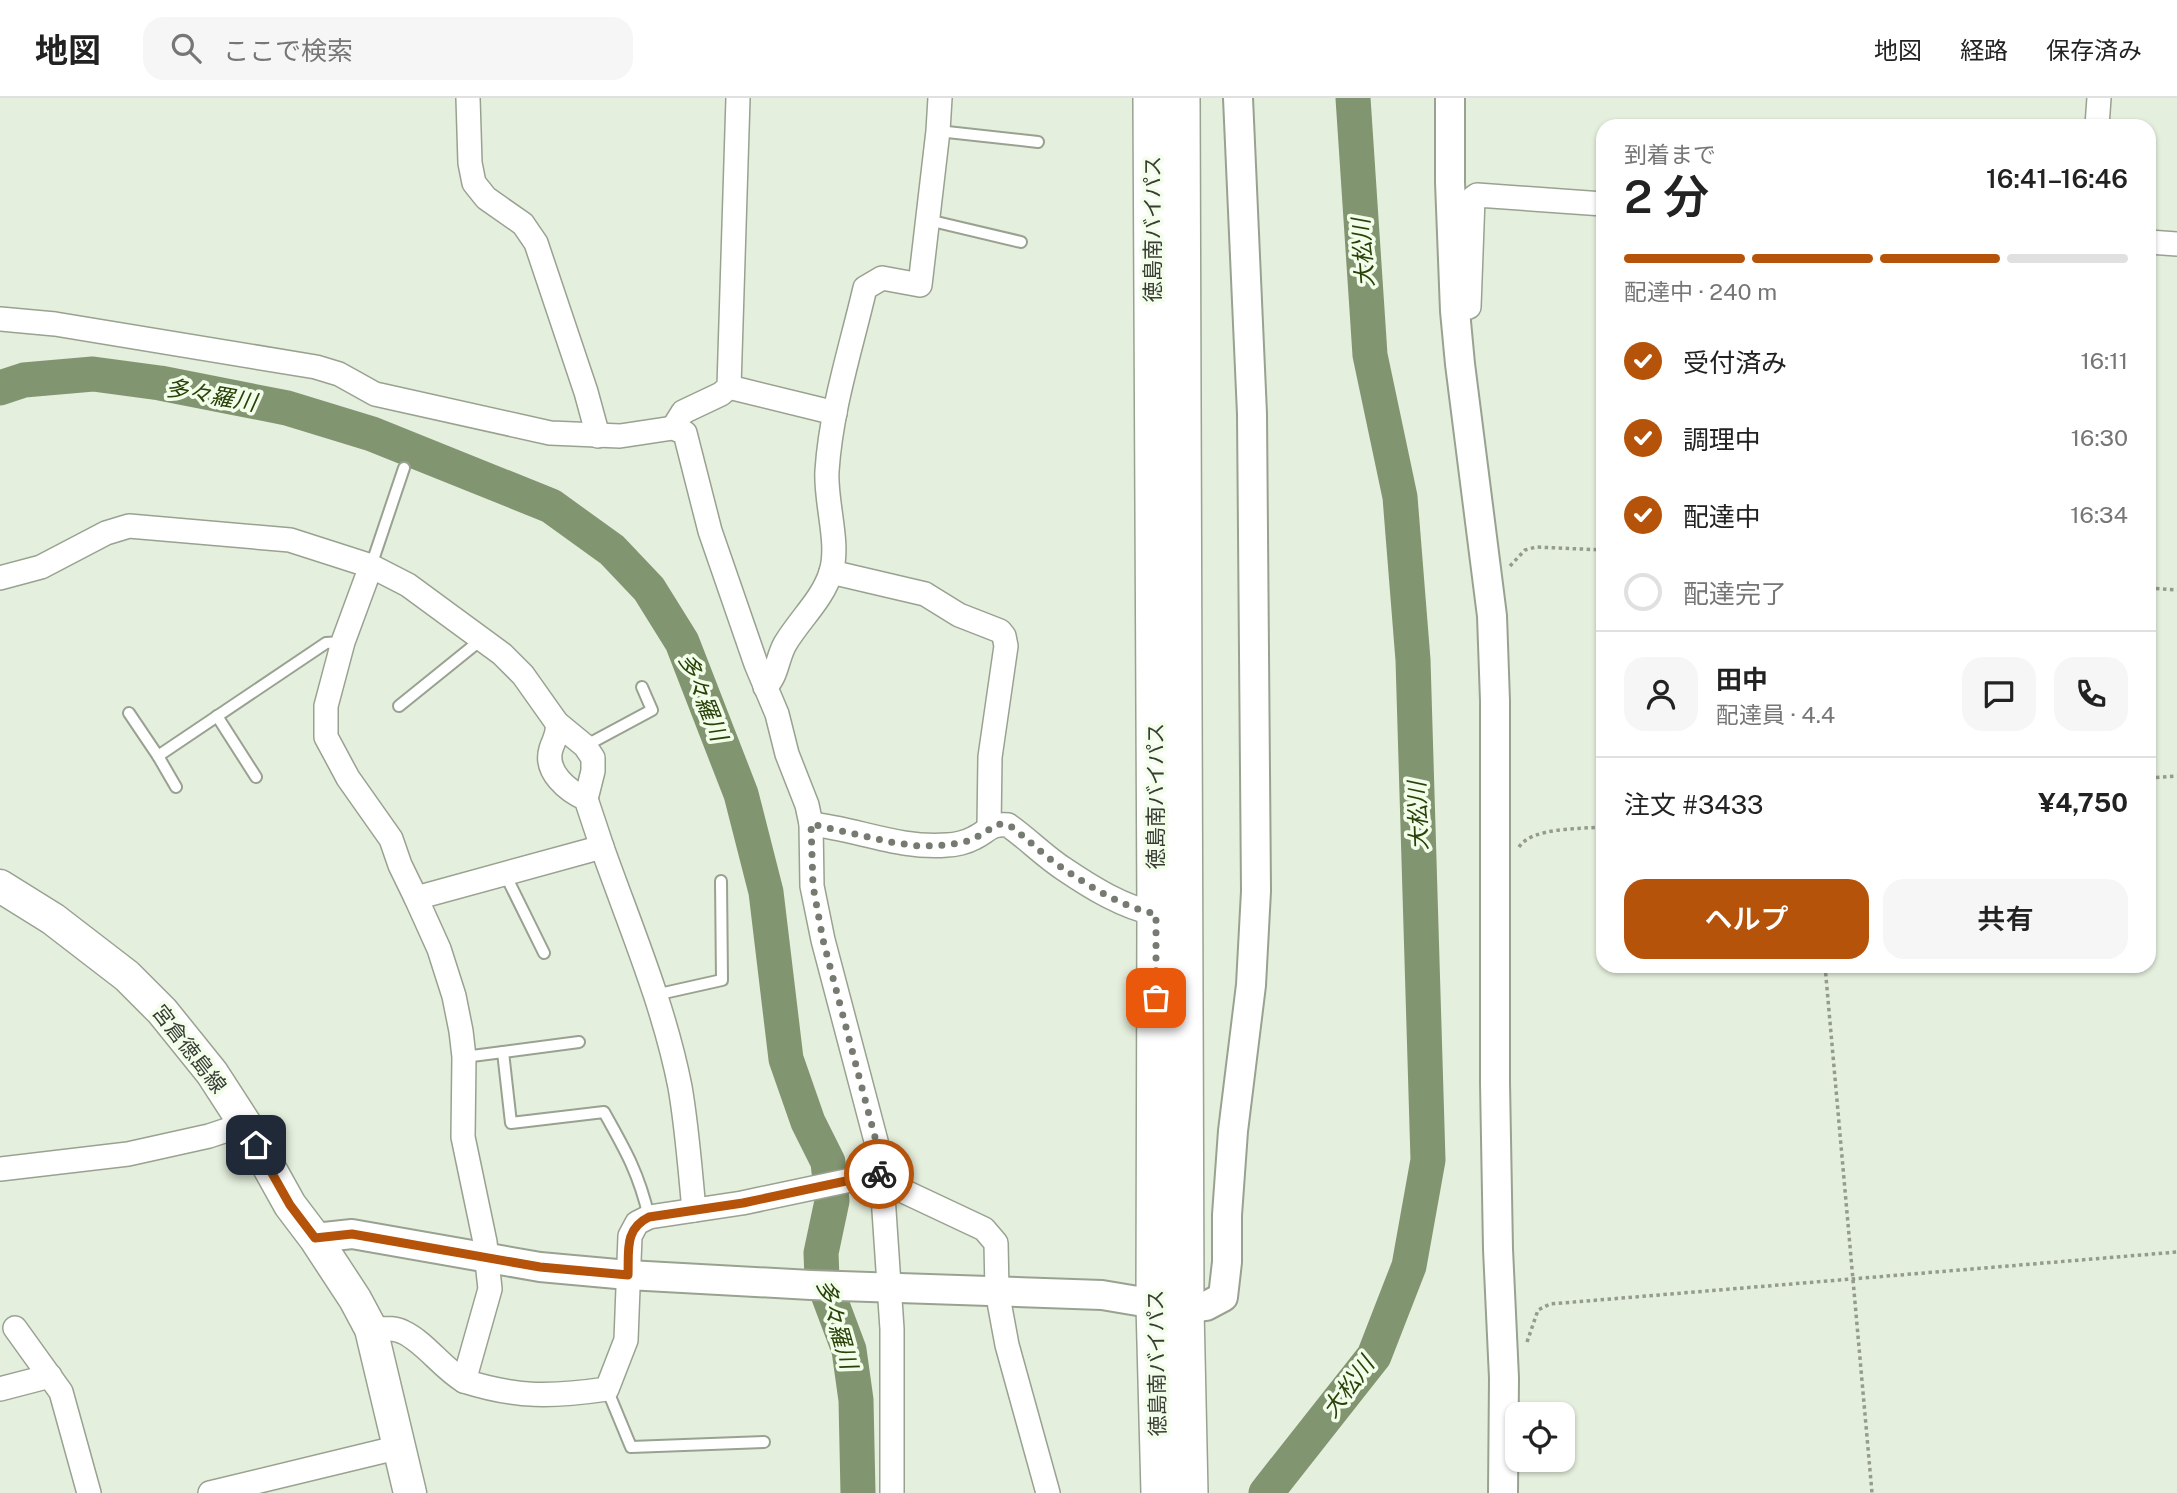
<!DOCTYPE html>
<html lang="ja">
<meta charset="utf-8">
<style>
body{margin:0;font-family:"Public Sans","Noto Sans JP",sans-serif;background:#f6f6f6;color:#222;height:100vh;display:flex;flex-direction:column;font-size:26px;white-space:nowrap}
*{box-sizing:border-box;margin:0}
p{font-size:23px;color:#767676}
.icon{flex:none;width:38px;height:38px;fill:none;stroke:currentColor;stroke-width:2;stroke-linecap:round;stroke-linejoin:round}
.map{position:relative;flex:1;overflow:hidden}
.sheet{position:absolute;left:1596px;top:21px;width:560px;height:854px;display:flex;flex-direction:column;background:#fff;border-radius:21px;box-shadow:0 2px 5px #0004}
.sheet>*{flex:none}
.controls{position:absolute;left:1505px;top:1304px;display:grid;gap:14px}
.controls a{display:grid;place-items:center;width:70px;height:70px;border-radius:14px;background:#fff;box-shadow:0 2px 5px #0004;font-size:35px}
.pin{position:absolute;display:grid;place-items:center;width:60px;height:60px;color:#fff;margin:-30px;border-radius:14px;box-shadow:0 4px 10px #0006}
.courier{position:absolute;display:grid;place-items:center;width:70px;height:70px;margin:-35px;border:5px solid #b45309;border-radius:50%;background:#fff;color:#222;box-shadow:0 2px 9px #0007}
.headline em{font-style:normal;font-weight:600}
.headline div{display:flex;flex-direction:column-reverse}
.headline{display:flex;align-items:center;justify-content:space-between;height:119px;padding:0 28px}
h1{font-size:46px;font-weight:600;line-height:52px}
.bar{display:grid;grid-template-columns:repeat(4,1fr);gap:10px 7px;align-content:center;height:84px;padding:0 28px}
.bar i{height:9px;border-radius:5px;background:#e0e0e0}
.bar .current{background:#b45309}
.bar p{grid-column:span 4}
.line{display:flex;align-items:center;gap:18px;padding:0 28px;border-top:2px solid #e0e0e0}
.line div{flex:1}
.round{display:grid;place-items:center;flex:none;width:74px;height:74px;border-radius:21px;background:#f6f6f6}
ol{padding:0 28px;list-style:none}
li{display:flex;align-items:center;gap:21px;height:77px}
li p{margin-inline-start:auto}
li .icon{padding:7px;border-radius:50%;background:#b45309;color:#fff;stroke-width:4}
li:last-child{color:#767676}
li i{width:38px;height:38px;border:4px solid #e0e0e0;border-radius:50%}
.primary-button{display:flex;gap:14px;margin-top:auto;padding:14px 28px}
.primary-button a{flex:1;height:80px;border-radius:21px;background:#b45309;color:#fff;font-size:28px;font-weight:600;line-height:80px;text-align:center}
.primary-button a+a{background:#f6f6f6;color:#222}
header{display:flex;align-items:center;gap:42px;box-sizing:border-box;height:98px;padding:0 35px;background:#fff;border-bottom:2px solid #e0e0e0}
header strong{font-size:33px}
nav{display:flex;gap:38px;margin-inline-start:auto;font-size:24px}
.search{width:490px;height:63px;background:#f6f6f6;display:flex;align-items:center;gap:18px;box-sizing:border-box;padding:0 24px;border-radius:21px;color:#767676;font-size:26px}
.map>svg:first-child{display:block}
.lines{fill:none;stroke-linecap:round;stroke-linejoin:round}
.river{stroke:#829571;stroke-width:35}
.service-casing{stroke:#99a291;stroke-width:14}
.minor-casing{stroke:#99a291;stroke-width:26}
.tertiary-casing{stroke:#99a291;stroke-width:32}
.secondary-casing{stroke:#99a291;stroke-width:35}
.trunk-casing{stroke:#99a291;stroke-width:40}
.path{stroke:#959c8f;stroke-width:3.5;stroke-dasharray:3.5 3.5;stroke-linecap:butt}
.service{stroke:#fff;stroke-width:10}
.minor{stroke:#fff;stroke-width:23}
.tertiary{stroke:#fff;stroke-width:28}
.secondary{stroke:#fff;stroke-width:32}
.trunk{stroke:#fff;stroke-width:37}
.done{stroke:#757b70;stroke-width:7;stroke-dasharray:0 12.6}
.route{stroke:#b45309;stroke-width:9}
.labels{text-anchor:middle;stroke-width:7;stroke-linejoin:round;paint-order:stroke}
.street-label{font-size:21px;fill:#383c35;stroke:#f2fdea}
.water-label{font-size:23px;font-style:italic;fill:#284208;stroke:#f2fdea}
</style>
<header>
<strong>地図</strong>
<div class="search"><svg class="icon" aria-label="search" viewBox="0 0 24 24"><circle cx="10" cy="10" r="6"/><path d="M15 15l6 6"/></svg>ここで検索</div>
<nav><a>地図</a><a>経路</a><a>保存済み</a></nav>
</header>
<div class="map">
<svg width="2177" height="1395" viewBox="0 0 2177 1395">
<rect width="100%" height="100%" fill="#e5efdd"/>
<g class="lines">
<g class="river">
<path d="M0,290L24,282L93,276L160,285L287,310L372,336L551,408L612,452L649,491L682,544L741,696L766,794L786,961L808,1024L828,1064L832,1103L821,1155L822,1180L849,1252L856,1302L858,1395"/>
<path d="M1266,1395L1374,1258L1409,1168L1428,1062L1413,562L1400,399L1370,257L1353,0"/>
</g>
<defs>
<g id="service">
<path d="M938,33L1038,44"/>
<path d="M928,122L1021,144"/>
<path d="M371,468L404,370"/>
<path d="M399,608L482,541"/>
<path d="M129,615L158,658L326,545L343,544"/>
<path d="M217,618L256,679"/>
<path d="M585,648L652,612L642,589"/>
<path d="M158,658L176,689"/>
<path d="M505,776L544,855"/>
<path d="M655,897L722,882L721,783"/>
<path d="M503,954L579,944"/>
<path d="M464,959L503,954L511,1025L604,1014C626,1053 639,1076 649,1119"/>
<path d="M607,1291L631,1349L764,1344"/>
</g>
<g id="minor">
<path d="M468,0L470,65L474,85L486,100L523,126L536,145L586,294L598,338"/>
<path d="M2097,28L2099,0"/>
<path d="M2149,144L2177,146"/>
<path d="M1455,213L1469,209L1473,100L1477,97L1603,106"/>
<path d="M0,221L55,226L316,269L339,276L375,296L550,335L620,338L673,330L685,335L710,433L756,566L777,616L787,656L807,707L811,726L812,788L823,842L876,1043L879,1076L882,1083L892,1231V1395"/>
<path d="M729,289L835,315"/>
<path d="M673,330L683,314L721,296L729,289L738,0"/>
<path d="M371,468L343,544L326,608V639L348,680L391,741L400,767L416,800"/>
<path d="M831,474L925,496L959,517L1000,533L1004,538L1006,548L990,659L989,730"/>
<path d="M0,480L41,469L106,435L129,428L290,442L371,468L408,487L502,556L523,577L557,625L585,648L593,660V673L586,701"/>
<path d="M765,589C777,579 777,560 785,546C799,522 823,501 831,474C840,445 825,404 827,373C831,311 851,250 865,190L882,180L920,187L938,33L940,0"/>
<path d="M557,625C559,636 554,641 551,651C544,674 568,693 586,701L602,749"/>
<path d="M811,726C857,731 900,751 947,747C955,747 967,744 974,740C988,733 991,725 1008,727C1028,741 1044,758 1064,771C1092,790 1123,809 1156,816"/>
<path d="M0,1071L128,1056L209,1038L245,1026"/>
<path d="M882,1083L984,1131L996,1145L997,1193L1007,1247L1048,1395"/>
<path d="M15,1230L61,1294L89,1395"/>
<path d="M371,1231C382,1231 393,1229 403,1234C425,1244 442,1270 464,1283L490,1191L485,1144L463,1039L464,959L461,933L454,898L439,851L416,800L602,749C630,828 664,907 680,989C687,1029 690,1071 694,1112"/>
<path d="M464,1283C518,1300 552,1299 607,1291L626,1242L630,1138L637,1125L649,1119L742,1105L879,1076"/>
<path d="M0,1291L50,1278"/>
<path d="M210,1395L400,1349"/>
</g>
<g id="tertiary">
<path d="M1450,0V84L1455,213L1460,266L1492,518L1495,603V985L1498,1151L1504,1280L1503,1395"/>
<path d="M315,1140L352,1136L540,1169L628,1177L811,1187L1102,1197L1185,1211L1206,1208L1223,1199L1227,1164V1117L1233,1033L1251,887L1256,793L1252,316L1238,0"/>
</g>
<path id="secondary" d="M0,788L53,821L127,878L162,913L212,975L245,1026L290,1107L315,1140L355,1201L371,1231L410,1395"/>
<g id="trunk">
<path d="M1152,0L1156,816L1155,1207L1160,1395"/>
<path d="M1181,0L1185,1211L1189,1395"/>
</g>
</defs>
<use href="#service" class="service-casing"/>
<use href="#minor" class="minor-casing"/>
<use href="#tertiary" class="tertiary-casing"/>
<use href="#secondary" class="secondary-casing"/>
<use href="#trunk" class="trunk-casing"/>
<g class="path">
<path d="M1510,468L1525,452L1536,449L1603,452"/>
<path d="M2149,490L2177,492"/>
<path d="M2149,680L2177,678"/>
<path d="M1519,749C1532,729 1580,731 1603,729"/>
<path d="M1825,868L1872,1395"/>
<path d="M1527,1244L1538,1212L1550,1206L2177,1154"/>
</g>
<use href="#service" class="service"/>
<use href="#minor" class="minor"/>
<use href="#tertiary" class="tertiary"/>
<use href="#secondary" class="secondary"/>
<use href="#trunk" class="trunk"/>
</g>
<g class="lines">
<path class="done" d="M879,1076L880,1064L876,1043L823,842L813,788L811,726L890,744L919,748L949,747L972,742L998,726L1009,727C1028,741 1044,758 1064,771C1092,790 1123,809 1156,816V900"/>
<path class="route" d="M256,1047L290,1107L315,1140L352,1136L540,1169L628,1177C629,1153 624,1131 649,1119L743,1105L879,1076"/>
</g>
<g class="labels">
<g class="street-label">
<text transform="translate(1153 131) rotate(-90)" y="7">徳島南バイパス</text>
<text transform="translate(1156 698) rotate(-90)" y="7">徳島南バイパス</text>
<text transform="translate(189 951) rotate(52)" y="7">宮倉徳島線</text>
<text transform="translate(1157 1265) rotate(-91)" y="7">徳島南バイパス</text>
</g>
<g class="water-label">
<text transform="translate(1363 155) rotate(-94)" y="8">大松川</text>
<text transform="translate(211 297) rotate(10)" y="8">多々羅川</text>
<text transform="translate(703 599) rotate(68)" y="8">多々羅川</text>
<text transform="translate(1418 718) rotate(-92)" y="8">大松川</text>
<text transform="translate(837 1226) rotate(74)" y="8">多々羅川</text>
<text transform="translate(1348 1289) rotate(-53)" y="8">大松川</text>
</g>
</g>
</svg>
<div class="controls">
<a><svg class="icon" aria-label="locate" viewBox="0 0 24 24"><circle cx="12" cy="12" r="6"/><path d="M12 2v4M12 18v4M2 12h4M18 12h4"/></svg></a>
</div>
<div class="pin" style="left:1156px;top:900px;background:#ea580c"><svg class="icon" aria-label="bag" viewBox="0 0 24 24"><path d="M5 8h14l-1 12H6zM9 8a3 3 0 0 1 6 0"/></svg></div>
<div class="pin" style="left:256px;top:1047px;background:#1f2937"><svg class="icon" aria-label="home" viewBox="0 0 24 24"><path d="M3 11l9-7 9 7M6 9v11h12V9"/></svg></div>
<div class="courier" style="left:879px;top:1076px"><svg class="icon" aria-label="bike" viewBox="0 0 24 24"><circle cx="6" cy="16" r="4"/><circle cx="18" cy="16" r="4"/><path d="M6 16l4-8h5l3 8M10 8l3 8H6M13 5h3"/></svg></div>
<section class="sheet">
<div class="headline"><div><h1>2 分</h1><p>到着まで</p></div><em>16:41–16:46</em></div>
<div class="bar"><i class="current"></i><i class="current"></i><i class="current"></i><i></i><p>配達中 · 240 m</p></div>
<ol>
<li><svg class="icon" aria-label="check" viewBox="0 0 24 24"><path d="M5 12l5 5 9-10"/></svg>受付済み<p>16:11</p></li>
<li><svg class="icon" aria-label="check" viewBox="0 0 24 24"><path d="M5 12l5 5 9-10"/></svg>調理中<p>16:30</p></li>
<li><svg class="icon" aria-label="check" viewBox="0 0 24 24"><path d="M5 12l5 5 9-10"/></svg>配達中<p>16:34</p></li>
<li><i></i>配達完了</li>
</ol>
<div class="line" style="height:126px"><a class="round"><svg class="icon" aria-label="person" viewBox="0 0 24 24"><circle cx="12" cy="8" r="4"/><path d="M4 21q1-7 8-7t8 7"/></svg></a><div><b>田中</b><p>配達員 · 4.4</p></div><a class="round"><svg class="icon" aria-label="chat" viewBox="0 0 24 24"><path d="M4 5h16v11H9l-5 4z"/></svg></a><a class="round"><svg class="icon" aria-label="phone" viewBox="0 0 24 24"><path d="M5 4h4l2 5-3 2q2 4 5 5l2-3 5 2v4C11 20 4 13 5 4z"/></svg></a></div>
<div class="line" style="height:91px"><div>注文 #3433</div><b>¥4,750</b></div>
<div class="primary-button"><a>ヘルプ</a><a>共有</a></div>
</section>
</div>
